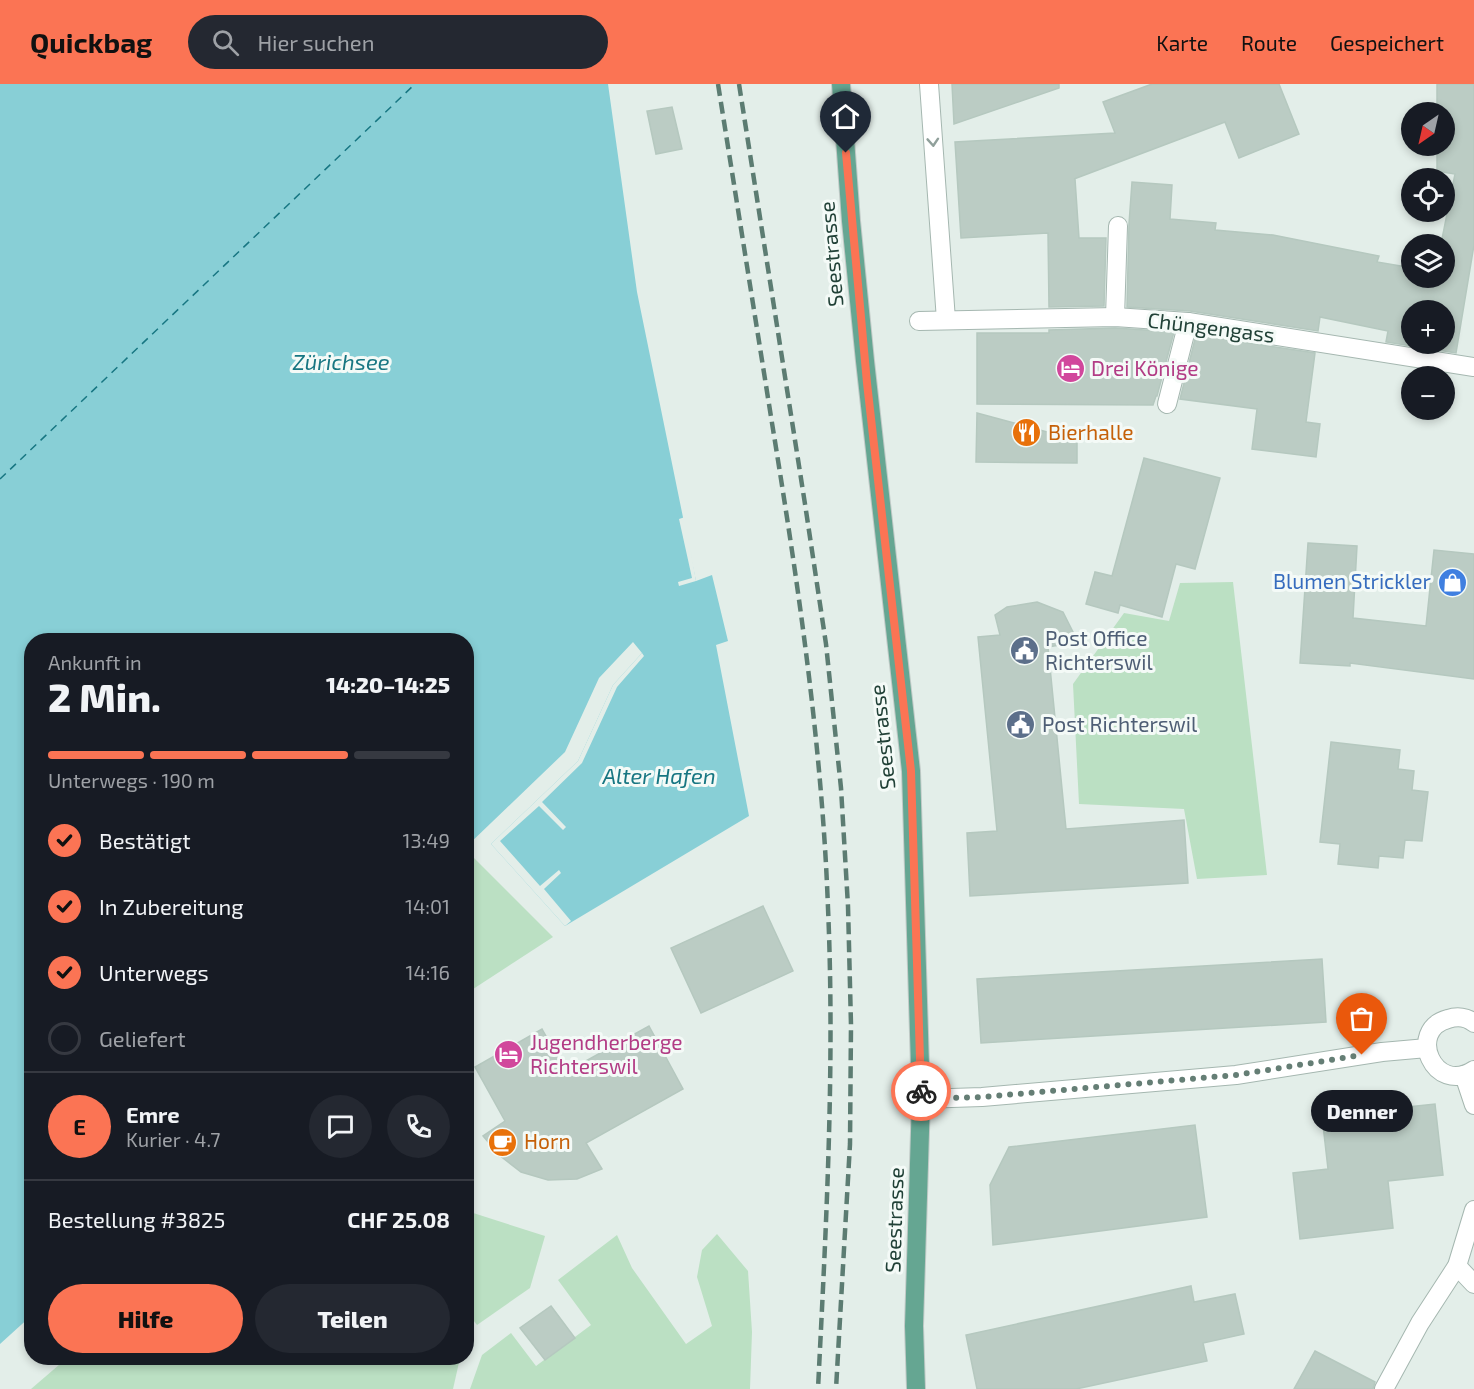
<!DOCTYPE html>
<html lang="de">
<meta charset="utf-8">
<style>
body{margin:0;font-family:"Exo 2",sans-serif;background:#242831;color:#f1f3f6;height:100vh;display:flex;flex-direction:column;font-size:22px;white-space:nowrap}
*{box-sizing:border-box;margin:0}
p{font-size:20px;color:#9ea1a6}
.icon{flex:none;width:33px;height:33px;fill:none;stroke:currentColor;stroke-width:2;stroke-linecap:round;stroke-linejoin:round}
.map{position:relative;flex:1;overflow:hidden}
.sheet{position:absolute;left:24px;top:549px;width:450px;height:732px;display:flex;flex-direction:column;background:#171b24;border-radius:24px;box-shadow:0 3px 9px #0003}
.sheet>*{flex:none}
.needle{width:39px;rotate:214deg}
.buttons{position:absolute;left:1401px;top:18px;display:grid;gap:12px}
.buttons a{display:grid;place-items:center;width:54px;height:54px;border-radius:50%;background:#171b24;box-shadow:0 3px 9px #0003;font-size:30px}
.pin{position:absolute;display:grid;place-items:center;width:51px;height:51px;color:#fff;margin:-62px -26px;border-radius:50% 50% 50% 0;rotate:-45deg;box-shadow:0 0 6px #0007}
.pin .icon{rotate:45deg}
.courier{position:absolute;display:grid;place-items:center;width:60px;height:60px;margin:-30px;border:4px solid #fb7454;border-radius:50%;background:#fff;color:#222;box-shadow:0 2px 8px #0007}
.bubble{position:absolute;height:42px;border-radius:21px;background:#171b24;box-shadow:0 3px 9px #0003;font-size:20px;font-weight:800;line-height:42px;text-align:center}
.overview em{font-style:normal;font-weight:800}
.overview div{display:flex;flex-direction:column-reverse}
.overview{display:flex;align-items:center;justify-content:space-between;height:102px;padding:0 24px}
h1{font-size:39px;font-weight:800;line-height:45px}
.bar{display:grid;grid-template-columns:repeat(4,1fr);gap:9px 6px;align-content:center;height:72px;padding:0 24px}
.bar i{height:8px;border-radius:4px;background:#363941}
.bar .active{background:#fb7454}
.bar p{grid-column:span 4}
.line{display:flex;align-items:center;gap:15px;padding:0 24px;border-top:2px solid #363941}
.line div{flex:1}
.round{display:grid;place-items:center;flex:none;width:63px;height:63px;border-radius:32px;background:#242831}
ol{padding:0 24px;list-style:none}
li{display:flex;align-items:center;gap:18px;height:66px}
li p{margin-inline-start:auto}
li .icon{padding:6px;border-radius:50%;background:#fb7454;color:#111;stroke-width:4}
li:last-child{color:#9ea1a6}
li i{width:33px;height:33px;border:3px solid #363941;border-radius:50%}
.button{display:flex;gap:12px;margin-top:auto;padding:12px 24px}
.button a{flex:1;height:69px;border-radius:36px;background:#fb7454;color:#111;font-size:24px;font-weight:800;line-height:69px;text-align:center}
.button a+a{background:#242831;color:#f1f3f6}
header{display:flex;align-items:center;gap:36px;box-sizing:border-box;height:84px;padding:0 30px;background:#fb7454;color:#111}
header strong{font-size:28px}
nav{display:flex;gap:33px;margin-inline-start:auto;font-size:21px}
.search{width:420px;height:54px;background:#242831;display:flex;align-items:center;gap:15px;box-sizing:border-box;padding:0 21px;border-radius:33px;color:#9ea1a6;font-size:22px}
.map>svg:first-child{display:block}
.green{fill:#bbe0c3}
.water{fill:#88cfd6}
.pier{fill:#e3eee9}
.lines{fill:none;stroke-linecap:round;stroke-linejoin:round}
.ferry{stroke:#177682;stroke-width:1.5;stroke-dasharray:8 6;stroke-linecap:butt}
.building{fill:#bbccc4;stroke:#b5c8bf;stroke-width:1.5;fill-rule:evenodd}
.street-casing{stroke:#a5b7b0;stroke-width:20}
.primary-casing{stroke:#c1cac7;stroke-width:20}
.street{stroke:#fff;stroke-width:18}
.primary{stroke:#65a692;stroke-width:18}
.rail{stroke:#5c7c72;stroke-width:4.5;stroke-dasharray:12 6;stroke-linecap:butt}
.oneway{stroke:#90a09b}
.done{stroke:#657e75;stroke-width:6;stroke-dasharray:0 10.8}
.route{stroke:#fb7454;stroke-width:8}
.labels{text-anchor:middle;stroke-width:6;stroke-linejoin:round;paint-order:stroke}
.street-label{font-size:21px;fill:#214137;stroke:#f4faf7}
.hotel-label{font-size:21px;fill:#b23c85;stroke:#f4faf7;text-anchor:start}
.food-label{font-size:21px;fill:#c56008;stroke:#f4faf7;text-anchor:start}
.shop-label{font-size:21px;fill:#366cbe;stroke:#f4faf7;text-anchor:end}
.service-label{font-size:21px;fill:#4e5e75;stroke:#f4faf7;text-anchor:start}
.water-label{font-size:22px;font-style:italic;fill:#177682;stroke:#f4faf7}
</style>
<header>
<strong>Quickbag</strong>
<div class="search"><svg class="icon" aria-label="search" viewBox="0 0 24 24"><circle cx="10" cy="10" r="6"/><path d="M15 15l6 6"/></svg>Hier suchen</div>
<nav><a>Karte</a><a>Route</a><a>Gespeichert</a></nav>
</header>
<div class="map">
<svg width="1474" height="1305" viewBox="0 0 1474 1305">
<rect width="100%" height="100%" fill="#e3eee9"/>
<g class="green">
<path d="M1233,498L1267,791L1197,795L1184,725L1079,720L1073,600L1124,529L1169,537L1180,499Z"/>
<path d="M467,767L553,853L467,909H466Z"/>
<path d="M467,1127L545,1152L530,1204L477,1241L467,1228Z"/>
<path d="M717,1150L748,1187L752,1248L750,1305H470L482,1271L511,1249L536,1282L591,1241L558,1196L617,1151L632,1184L686,1260L712,1242L697,1193L702,1166Z"/>
<path d="M67,1274H460L453,1305H31Z"/>
</g>
<path class="water" d="M0,0H608L637,208L696,497L712,491L728,557L716,561L749,732L565,842L491,760L578,677L613,601L642,569L633,558L599,594L565,668L467,762L466,556H32V1231L0,1260Z"/>
<g class="pier">
<path d="M685,433L696,497L679,502L678,498L692,494L679,435Z"/>
<path d="M642,569L644,572L617,603L582,679L542,718L566,743L563,746L539,722L500,757L540,802L559,786L561,789L544,805L571,837L565,842L491,760L578,677L613,601Z"/>
</g>
<g class="lines">
<path class="ferry" d="M0,395L415,0"/>
</g>
<g class="building">
<path d="M952,0H1059V4L954,40Z"/>
<path d="M1152,0H1279L1299,50L1239,74L1225,38L1074,95H1075L1079,154H1106L1104,222L1049,223L1048,149L961,154L955,58L1115,49L1103,18Z"/>
<path d="M1437,0H1474V161L1456,269L1386,258L1388,247L1320,233L1318,247L1190,227L1127,223L1129,140L1132,98L1172,101L1170,135L1216,139L1215,146L1273,151L1379,172L1377,178L1412,184V194H1444V160H1441L1455,90L1437,87V62H1444V28H1437ZM1412,226H1444V260H1412Z"/>
<path d="M672,23L682,65L656,70L647,27Z"/>
<path d="M1115,244L1174,248L1157,312H1156L1153,321L977,320V249H1049V246Z"/>
<path d="M1196,251L1315,269L1306,338L1320,340L1316,373L1252,365L1257,325L1180,315Z"/>
<path d="M977,329L1077,356V379L976,378Z"/>
<path d="M1144,374L1220,394L1195,485L1176,480L1162,533L1120,521L1118,529L1086,520L1095,488L1112,492Z"/>
<path d="M1308,459L1357,462L1353,534L1426,542L1434,466L1474,470V595L1350,579V582L1300,579Z"/>
<path d="M1037,518L1063,528L1078,558L1048,563L1066,745L1184,736L1188,799L970,812L967,749L997,747L978,553L1000,551L995,531L1007,523Z"/>
<path d="M1331,658L1400,666L1398,685L1414,687L1412,706L1428,708L1422,757L1405,756L1403,774L1379,772L1378,784L1338,780L1340,760L1320,758Z"/>
<path d="M763,822L793,887L701,929L671,864Z"/>
<path d="M1322,875L1326,938L981,959L977,895Z"/>
<path d="M649,942L683,1005L586,1059L602,1085L577,1095L548,1096L521,1088L499,1071L483,1052L505,1037L475,983L542,945L566,988Z"/>
<path d="M1435,1020L1443,1091L1388,1097L1393,1144L1300,1155L1293,1089L1328,1085L1322,1032Z"/>
<path d="M1195,1041L1207,1133L993,1161L990,1101L1009,1063Z"/>
<path d="M1191,1202L1194,1218L1235,1210L1244,1250L1203,1259L1207,1277L1076,1305H977L966,1251Z"/>
<path d="M551,1222L575,1254L545,1276L520,1244Z"/>
<path d="M1315,1267L1375,1298L1373,1305H1294Z"/>
</g>
<g class="lines">
<defs>
<g id="street">
<path d="M929,0L946,236"/>
<path d="M1115,233L1118,142"/>
<path d="M919,237L1115,233L1188,238L1474,283"/>
<path d="M1167,320L1188,238"/>
<path d="M1474,939C1467,933 1457,932 1448,935C1406,946 1434,1012 1474,986"/>
<path d="M1464,991L1474,1021"/>
<path d="M921,1015L982,1013L1236,991L1382,968L1427,964"/>
<path d="M1457,1182L1474,1200"/>
<path d="M1384,1305L1420,1239L1457,1182L1474,1126"/>
</g>
<path id="primary" d="M841,0L851,137L865,277L911,687L921,1015L914,1242L916,1305"/>
</defs>
<use href="#street" class="street-casing"/>
<use href="#primary" class="primary-casing"/>
<use href="#street" class="street"/>
<use href="#primary" class="primary"/>
<g class="rail">
<path d="M718,0C736,113 754,226 772,339C798,499 822,661 828,824C835,984 826,1144 818,1305"/>
<path d="M739,0L805,420L826,560L841,704L848,822L851,941L850,1060L836,1305"/>
</g>
</g>
<defs><path id="oneway-chevron" d="M-2-3.5L2.5 0L-2 3.5" fill="none" stroke-width="1.6" stroke-linecap="round" stroke-linejoin="round" transform="scale(1.5)"/></defs>
<use class="oneway" href="#oneway-chevron" transform="translate(933 58) rotate(86)"/>
<g class="lines">
<path class="done" d="M921,1007V1015L982,1013L1236,991L1362,971"/>
<path class="route" d="M846,69L867,299L911,687L921,1007"/>
</g>
<defs>
<symbol id="hotel-disc" viewBox="-11 -11 22 22"><circle r="9.5" fill="#d1479c" stroke="#f4faf7"/><path d="M-6-4.5h1.5V1H6V5H4.5V3h-9V5H-6ZM-4 0a1.8 1.8 0 1 1 3.6 0ZM.5 0V-2.5h3Q6-2.5 6 0Z" fill="#fff"/></symbol>
<symbol id="restaurant-disc" viewBox="-11 -11 22 22"><circle r="9.5" fill="#e8710a" stroke="#f4faf7"/><path d="M-5-6h1v4h1v-4h1v4h1v-4h1v5L-1.5 .5V6h-2V.5L-5-1ZM5-6V6H3V1.5H1.5Q1.5-4 5-6Z" fill="#fff"/></symbol>
<symbol id="shop-disc" viewBox="-11 -11 22 22"><circle r="9.5" fill="#3f7fe0" stroke="#f4faf7"/><path d="M-5-2.5h2.3a2.7 3.5 0 0 1 5.4 0H5L5.5 6h-11ZM-1.5-2.5h3a1.5 2.3 0 0 0-3 0Z" fill="#fff"/></symbol>
<symbol id="civic-disc" viewBox="-11 -11 22 22"><circle r="9.5" fill="#5c6f8a" stroke="#f4faf7"/><path d="M-.6-6.5H3V-4.5H.6V-3L4-1V1h2V6H-6V1h2V-1L-.6-3ZM-1.2 2.5V6h2.4V2.5Z" fill="#fff"/></symbol>
<symbol id="cafe-disc" viewBox="-11 -11 22 22"><circle r="9.5" fill="#e8710a" stroke="#f4faf7"/><path d="M-5.5-4.5H6V0H3Q3 3.5 0 3.5H-2.5Q-5.5 3.5-5.5 0ZM3-3.2v2h1.7v-2ZM-6 4.5H4V6H-6Z" fill="#fff"/></symbol>
</defs>
<g fill-rule="evenodd">
<use href="#hotel-disc" x="1054" y="268" width="33" height="33"/>
<use href="#restaurant-disc" x="1010" y="332" width="33" height="33"/>
<use href="#shop-disc" x="1436" y="482" width="33" height="33"/>
<use href="#civic-disc" x="1008" y="550" width="33" height="33"/>
<use href="#civic-disc" x="1004" y="624" width="33" height="33"/>
<use href="#hotel-disc" x="492" y="954" width="33" height="33"/>
<use href="#cafe-disc" x="486" y="1042" width="33" height="33"/>
</g>
<g class="labels">
<g class="street-label">
<text transform="translate(832 170) rotate(-95)" y="7">Seestrasse</text>
<text transform="translate(1211 244) rotate(7)" y="7">Chüngengass</text>
<text transform="translate(883 653) rotate(-96)" y="7">Seestrasse</text>
<text transform="translate(895 1136) rotate(-88)" y="7">Seestrasse</text>
</g>
<g class="hotel-label">
<text x="1091" y="292">Drei Könige</text>
<text x="530" y="966">Jugendherberge<tspan x="530" dy="24">Richterswil</tspan></text>
</g>
<g class="food-label">
<text x="1048" y="356">Bierhalle</text>
<text x="524" y="1065">Horn</text>
</g>
<g class="shop-label">
<text x="1431" y="505">Blumen Strickler</text>
</g>
<g class="service-label">
<text x="1045" y="562">Post Office<tspan x="1045" dy="24">Richterswil</tspan></text>
<text x="1042" y="648">Post Richterswil</text>
</g>
<g class="water-label">
<text x="341" y="286">Zürichsee</text>
<text x="659" y="700">Alter Hafen</text>
</g>
</g>
</svg>
<div class="buttons">
<a><svg class="needle" viewBox="-14 -14 28 28"><path d="M0-13l5 13h-10z" fill="#e53935"/><path d="M0 13l5-13h-10z" fill="#9ea1a6"/></svg></a>
<a><svg class="icon" aria-label="locate" viewBox="0 0 24 24"><circle cx="12" cy="12" r="6"/><path d="M12 2v4M12 18v4M2 12h4M18 12h4"/></svg></a>
<a><svg class="icon" aria-label="layers" viewBox="0 0 24 24"><path d="M12 4l9 5-9 5-9-5zM3 14l9 5 9-5"/></svg></a>
<a>+</a>
<a>−</a>
</div>
<div class="pin" style="left:1362px;top:971px;background:#ea580c"><svg class="icon" aria-label="bag" viewBox="0 0 24 24"><path d="M5 8h14l-1 12H6zM9 8a3 3 0 0 1 6 0"/></svg></div>
<div class="pin" style="left:846px;top:69px;background:#1f2937"><svg class="icon" aria-label="home" viewBox="0 0 24 24"><path d="M3 11l9-7 9 7M6 9v11h12V9"/></svg></div>
<div class="courier" style="left:921px;top:1007px"><svg class="icon" aria-label="bike" viewBox="0 0 24 24"><circle cx="6" cy="16" r="4"/><circle cx="18" cy="16" r="4"/><path d="M6 16l4-8h5l3 8M10 8l3 8H6M13 5h3"/></svg></div>
<div class="bubble" style="left:1311px;top:1006px;width:102px">Denner</div>
<section class="sheet">
<div class="overview"><div><h1>2 Min.</h1><p>Ankunft in</p></div><em>14:20–14:25</em></div>
<div class="bar"><i class="active"></i><i class="active"></i><i class="active"></i><i></i><p>Unterwegs · 190 m</p></div>
<ol>
<li><svg class="icon" aria-label="check" viewBox="0 0 24 24"><path d="M5 12l5 5 9-10"/></svg>Bestätigt<p>13:49</p></li>
<li><svg class="icon" aria-label="check" viewBox="0 0 24 24"><path d="M5 12l5 5 9-10"/></svg>In Zubereitung<p>14:01</p></li>
<li><svg class="icon" aria-label="check" viewBox="0 0 24 24"><path d="M5 12l5 5 9-10"/></svg>Unterwegs<p>14:16</p></li>
<li><i></i>Geliefert</li>
</ol>
<div class="line" style="height:108px"><b class="round" style="background:#fb7454;color:#111">E</b><div><b>Emre</b><p>Kurier · 4.7</p></div><a class="round"><svg class="icon" aria-label="chat" viewBox="0 0 24 24"><path d="M4 5h16v11H9l-5 4z"/></svg></a><a class="round"><svg class="icon" aria-label="phone" viewBox="0 0 24 24"><path d="M5 4h4l2 5-3 2q2 4 5 5l2-3 5 2v4C11 20 4 13 5 4z"/></svg></a></div>
<div class="line" style="height:78px"><div>Bestellung #3825</div><b>CHF 25.08</b></div>
<div class="button"><a>Hilfe</a><a>Teilen</a></div>
</section>
</div>
